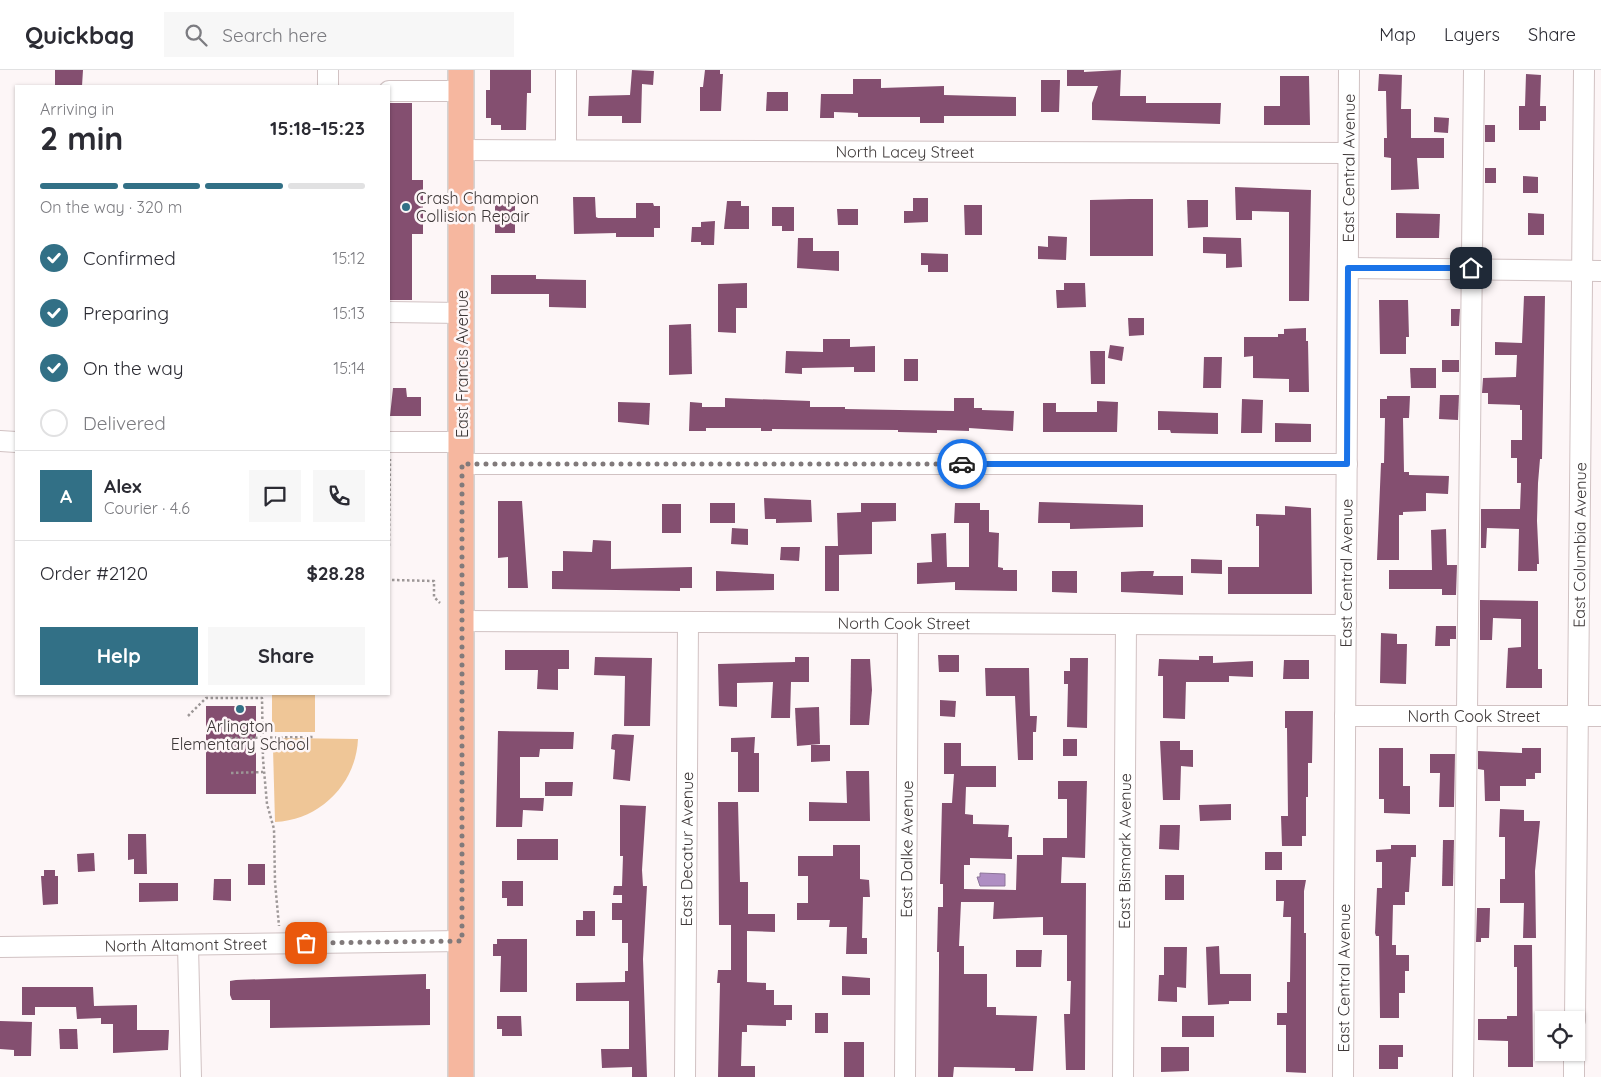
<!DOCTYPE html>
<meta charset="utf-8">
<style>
body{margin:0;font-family:Quicksand,sans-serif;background:#f7f7f7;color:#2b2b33;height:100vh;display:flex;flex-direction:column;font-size:19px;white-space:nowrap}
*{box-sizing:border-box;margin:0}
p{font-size:16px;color:#7c7c81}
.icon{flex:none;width:28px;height:28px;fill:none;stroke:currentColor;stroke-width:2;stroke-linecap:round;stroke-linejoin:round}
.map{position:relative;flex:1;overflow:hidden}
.drawer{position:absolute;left:15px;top:15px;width:375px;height:610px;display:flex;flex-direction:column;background:#fff;border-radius:0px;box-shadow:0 1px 4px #0004}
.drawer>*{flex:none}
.controls{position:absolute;left:1535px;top:941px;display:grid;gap:10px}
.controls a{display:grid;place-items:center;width:50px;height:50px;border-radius:0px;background:#fff;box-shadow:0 1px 4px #0004;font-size:25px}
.pin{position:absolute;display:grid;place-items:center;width:42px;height:42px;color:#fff;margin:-21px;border-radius:10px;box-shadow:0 2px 8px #0006}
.courier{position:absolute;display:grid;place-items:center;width:50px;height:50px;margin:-25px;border:4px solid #1a73e8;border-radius:50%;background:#fff;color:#222;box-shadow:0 1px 6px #0007}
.summary em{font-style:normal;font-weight:700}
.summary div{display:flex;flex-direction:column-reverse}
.summary{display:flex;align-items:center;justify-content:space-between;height:85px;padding:0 25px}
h1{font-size:32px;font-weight:700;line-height:38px}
.bar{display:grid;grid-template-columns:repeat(4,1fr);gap:8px 5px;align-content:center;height:60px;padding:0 25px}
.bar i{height:6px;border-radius:4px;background:#e1e1e2}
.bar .selected{background:#327086}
.bar p{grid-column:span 4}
.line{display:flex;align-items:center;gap:12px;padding:0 25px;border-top:1px solid #e1e1e2}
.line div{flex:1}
.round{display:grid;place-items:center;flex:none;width:52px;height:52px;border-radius:0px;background:#f7f7f7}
ol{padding:0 25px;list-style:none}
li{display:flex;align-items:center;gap:15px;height:55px}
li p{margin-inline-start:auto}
li .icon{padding:5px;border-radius:50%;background:#327086;color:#fff;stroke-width:4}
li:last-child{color:#7c7c81}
li i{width:28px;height:28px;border:2px solid #e1e1e2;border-radius:50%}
.button{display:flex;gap:10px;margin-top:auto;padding:10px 25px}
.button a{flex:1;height:58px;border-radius:0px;background:#327086;color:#fff;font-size:20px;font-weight:700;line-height:58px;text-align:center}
.button a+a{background:#f7f7f7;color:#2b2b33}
header{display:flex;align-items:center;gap:30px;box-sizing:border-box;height:70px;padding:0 25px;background:#fff;border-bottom:1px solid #e1e1e2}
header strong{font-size:24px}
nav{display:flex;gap:28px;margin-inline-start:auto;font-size:18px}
.search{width:350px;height:45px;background:#f7f7f7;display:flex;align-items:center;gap:12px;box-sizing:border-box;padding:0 18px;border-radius:0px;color:#7c7c81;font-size:19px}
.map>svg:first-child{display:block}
.green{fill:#efc697}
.water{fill:#af8ec3;stroke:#8d7499}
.building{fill:#844f70}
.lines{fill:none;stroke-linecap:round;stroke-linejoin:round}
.minor-casing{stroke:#d1c2c3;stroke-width:22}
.major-casing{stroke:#d5d3d3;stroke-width:28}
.path{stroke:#9d9797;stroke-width:2.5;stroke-dasharray:2.5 2.5;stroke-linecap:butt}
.minor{stroke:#fff;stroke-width:20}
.major{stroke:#f6b79f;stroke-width:25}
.done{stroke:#817a7b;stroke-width:5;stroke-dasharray:0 9}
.route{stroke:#1a73e8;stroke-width:6}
.poi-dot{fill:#327086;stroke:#fdf6f7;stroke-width:2}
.labels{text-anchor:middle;stroke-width:5;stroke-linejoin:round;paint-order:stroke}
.street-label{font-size:16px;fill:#3e3838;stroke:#fdf6f7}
.poi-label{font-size:16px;fill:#3e3838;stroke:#fdf6f7;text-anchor:start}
</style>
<header>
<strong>Quickbag</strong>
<div class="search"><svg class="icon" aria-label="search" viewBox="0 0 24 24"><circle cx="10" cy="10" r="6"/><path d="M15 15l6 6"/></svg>Search here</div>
<nav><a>Map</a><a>Layers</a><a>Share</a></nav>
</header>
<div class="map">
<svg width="1601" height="1007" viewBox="0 0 1601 1007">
<rect width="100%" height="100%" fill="#fdf6f7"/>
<g class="green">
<rect x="272" y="624" width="43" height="38"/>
<path d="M284,668L358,669C356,714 320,750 275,752L273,678Z"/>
</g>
<path class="water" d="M980,803L1005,804V816H980L977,807H980Z"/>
<g class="building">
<path d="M55,0H83L82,16H55Z"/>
<path d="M490,0H531V23H527L526,60H501V55H491V48H486V20H490Z"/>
<path d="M632,0L654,1L653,15L642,14L641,53H622V46H588L589,26L630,25Z"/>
<path d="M705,0H720V4H723L721,41H700V17H703Z"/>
<path d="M1067,0H1084V2L1121,0L1120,26H1146V33H1221L1220,54L1092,50V33L1098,16H1067Z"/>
<path d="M1379,4L1402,5L1401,39H1411V68H1444V88H1417L1419,119L1391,120V88L1384,87V68H1387L1386,21H1378Z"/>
<path d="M1526,4L1541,5L1540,36H1546V51H1540V60H1519V36H1525Z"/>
<path d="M1280,6H1309L1310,55H1264V36H1280Z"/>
<path d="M853,9H881V18L944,16V25L1016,27V46H944V53H920V47H858V43L834,42V48H820L821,24H853Z"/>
<path d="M1041,10H1060L1059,42H1041Z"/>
<path d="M767,22H788V41H766Z"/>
<path d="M389,33H412V110H423V164H412V230H389Z"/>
<path d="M1434,47L1449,48L1448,63L1434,62Z"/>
<rect x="1485" y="55" width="10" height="17"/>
<rect x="1485" y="98" width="11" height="15"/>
<path d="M1523,106L1538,107V123H1523Z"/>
<path d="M1235,117L1311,120L1309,231H1289V142L1252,141V150H1236Z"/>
<path d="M573,127H595L596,147L598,148H636V133H653L654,136H660V158H654V167H616V163L574,164Z"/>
<path d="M913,128H928V152L904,153V141H913Z"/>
<path d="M1130,129H1153V186H1090V130Z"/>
<path d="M1187,130H1208V157L1188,158Z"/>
<path d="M727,131H741V136H749V159H724Z"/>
<rect x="495" y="134" width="20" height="29"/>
<path d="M964,135H982V165H965Z"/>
<path d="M772,137H794V161H782V156H772Z"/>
<path d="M837,139H858V155H838Z"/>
<path d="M1396,143L1440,144L1439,168H1396Z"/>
<path d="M1528,143L1544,144V165H1528Z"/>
<path d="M715,151L714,175H701V172H691L692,157H701V152Z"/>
<path d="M1048,166L1067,167L1066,190L1038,189V176L1048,177Z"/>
<path d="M1203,167L1241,168L1242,197L1226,198V184L1203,183Z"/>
<path d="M798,168H813V181H839V201L797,198Z"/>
<path d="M921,183L948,184V202H928V195H921Z"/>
<path d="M491,205H536V209L586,210V238L549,237V224H491Z"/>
<path d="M747,213V238H736V263L718,262V214Z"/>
<path d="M1064,213H1085L1086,237L1057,238L1056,220H1064Z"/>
<path d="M1524,226H1545L1542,389H1540L1538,413L1537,451L1539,494H1537V501H1518L1519,459L1487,458L1486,478H1481V439H1520L1521,413H1517V388H1511V370H1522V340H1520V335L1488,334V323H1482L1483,308L1516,307L1517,285H1495V272L1522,273Z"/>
<path d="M1379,230H1408L1409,267H1406V284H1380Z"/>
<path d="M1451,239H1460L1459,256H1451Z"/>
<path d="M1128,248H1144V265L1129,266Z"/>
<path d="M691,254L692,304L669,305V255Z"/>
<path d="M1306,258V271H1308L1309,322H1289V309L1253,308V286L1244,287V267H1278V264H1284V259Z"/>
<path d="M823,269H850V277L875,276V302H854V297L802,298V304L785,303L786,281L823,282Z"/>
<path d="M1110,275L1124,277L1122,291L1108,288Z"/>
<path d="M1090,281H1105V314H1091Z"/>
<path d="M1204,287H1222L1221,318H1203Z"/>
<rect x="904" y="289" width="14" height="22"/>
<rect x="1442" y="290" width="17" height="12"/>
<path d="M1410,298H1436V318H1411Z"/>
<path d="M393,318H406L407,327H421V346H390Z"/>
<path d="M1440,325H1459L1458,350L1439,349Z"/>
<path d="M1387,326H1410L1409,348H1403L1404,402H1409V405L1449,406L1448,424L1426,423V441L1403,442V445H1399V490H1377L1381,393H1384L1385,348H1380V329H1387Z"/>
<path d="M725,328L810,331V337H845V339L954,341V328H974V338H982V340L1014,341L1013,361L969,358V361L937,360V363L898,362V360L772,359V361H761V358H706V361H689L690,332L702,333V337H725Z"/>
<path d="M1242,329L1263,330L1262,363H1241Z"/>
<path d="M1097,331L1118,332L1117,362H1043V333H1056V342H1097Z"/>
<path d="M618,332L650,333L649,355L618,352Z"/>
<path d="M1158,341L1218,343V364L1171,363L1170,360H1158Z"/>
<path d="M1275,353L1311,354V372H1275Z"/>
<path d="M764,428L811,430L812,452L776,453V449H765Z"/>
<path d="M498,431H522L528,518H508V487L498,488Z"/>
<path d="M1039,432L1143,435V457L1070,459V453H1038Z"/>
<rect x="710" y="433" width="25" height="20"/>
<path d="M861,433H896V451L872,452V484L839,485V521H825V476H838L837,443L861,442Z"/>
<path d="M955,433H980V440H989V462L999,463L998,497L1003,498V500H1017V521L955,520V512L917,514V493L932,492L931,464L946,463L947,497H969V453H954Z"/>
<rect x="662" y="434" width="19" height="29"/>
<path d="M1285,436L1311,438L1312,524H1228V497H1259V456H1256V444L1285,445Z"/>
<path d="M732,458L748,459V475L731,474Z"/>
<path d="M1446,459L1447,495H1457L1456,525H1442V519H1389V500H1432L1431,460Z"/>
<path d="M593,470L611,471V499L692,497V518H680V521L552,519V501H563V481L592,482Z"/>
<path d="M781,477H800L799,491L780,490Z"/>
<path d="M1191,489L1222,490V504L1191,503Z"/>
<path d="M716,501L774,504V520L716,521Z"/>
<path d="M1052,501H1077V523L1052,522Z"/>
<path d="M1141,501H1154L1153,506H1183V525L1121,522V502Z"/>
<path d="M1480,530L1538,531V599H1542V618H1506L1508,578L1521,577V549L1493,548L1492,570H1480Z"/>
<path d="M1436,556H1456V569H1450V576H1435Z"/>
<path d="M1381,563L1397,564V574H1407L1406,614L1380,613Z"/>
<path d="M505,580H569V599H558V620L537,619L538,600H505Z"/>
<path d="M938,585H959V602H939Z"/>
<path d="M1199,586H1213V593L1253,591V607L1229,606V612H1186L1185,649L1163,648V606H1158L1159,589L1199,590Z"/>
<path d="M595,587L652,588L650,656H624L625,606L594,605Z"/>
<path d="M795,587H809V612H791L790,648H771L773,612L737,613V637L719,636L718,594L795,592Z"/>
<path d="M1070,588H1088L1087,658L1067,657L1068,614H1064V601H1070Z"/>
<path d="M851,589H870L872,620L869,655H850Z"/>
<path d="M1284,590H1309V609H1283Z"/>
<path d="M985,598H1029L1030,646H1037L1036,662H1033V690H1018L1015,626H986Z"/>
<path d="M940,630L956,631L955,647L940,646Z"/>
<rect x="206" y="636" width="50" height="88"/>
<path d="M819,637L820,674L797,676L795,638Z"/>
<path d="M1285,641H1313L1312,693H1308V727H1306V766H1302V776H1282L1281,746H1288L1287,658H1285Z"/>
<path d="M498,661L574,662L573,679H540L539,687H520V728H544L543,741L523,740L522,757H496Z"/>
<path d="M615,664L634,665L630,711L613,709L615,680L611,679L612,665Z"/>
<path d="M755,667L754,683H759V722H738V682H731V668Z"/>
<rect x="1063" y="669" width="14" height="17"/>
<path d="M1160,671H1180V680H1193V697L1181,696L1180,730H1163Z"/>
<path d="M944,673H961V696H996V717H966L965,744L973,745V754L1009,755L1008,767H1012V789L970,788V795H964V819L1016,820L1017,785H1043V768H1067V729H1058V711H1087L1085,788L1062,787L1061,813H1086L1085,1000H1066L1064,944H1070L1071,911H1067V865H1043V847L993,849L994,832H961L959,876H964V904H987V937H996V945L1037,946L1033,1001H1015V998L954,997L953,1007H938L939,899V882H937L938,837H943V814H940L942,733H952L954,704H944Z"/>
<path d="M811,675H830V691L811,692Z"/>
<path d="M1379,678H1403V716H1410V744L1384,743V729H1379Z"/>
<path d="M1522,678H1541V703H1535V709H1526V716H1500V731H1485L1484,700L1478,699V681L1522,683Z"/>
<path d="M1430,684H1455L1454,737H1439L1440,703H1430Z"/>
<path d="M846,701H869L870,751H809V732L847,733Z"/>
<path d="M545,712H573L572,726H545Z"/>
<path d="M718,732H738L740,812H748V844H775V862L747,861V912L766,913V920H774V935H792V950H786V956L747,955V962H742L741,996H755V1007H718L720,913H717L718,900H731V855H719Z"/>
<path d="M1231,734V750L1200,751L1199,735Z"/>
<path d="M620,735L646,736L642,800L643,816H647L643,889L647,1007H632V997L602,998L601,979H629V931H576V913L625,912V901H628V873H622V850H612V833H622V825H613L614,816H622L623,786H620Z"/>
<path d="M1500,739L1524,740V751H1540L1535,801L1536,868H1523L1524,833H1500V809H1505V767H1499Z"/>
<path d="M1160,755H1180L1179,780L1159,779Z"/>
<path d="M128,764H146L147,804H134V789L128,790Z"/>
<rect x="517" y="769" width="41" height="21"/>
<path d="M1443,770H1454L1453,816H1442Z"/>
<path d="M833,775H860V809L869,810L870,827H863L862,868H867V884H846L847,857H829L830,850H797V833H808V806H798V786H833Z"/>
<path d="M1391,775H1416V787H1411L1409,822H1405V835H1393L1392,875H1396V885H1409V901H1405V923H1399V948H1380L1379,866H1376L1375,863L1377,818H1382V792H1376V780L1391,779Z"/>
<rect x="1265" y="782" width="17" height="18"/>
<path d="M94,783L95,801L78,802L77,784Z"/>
<rect x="248" y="794" width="17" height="21"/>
<path d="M44,800H55V806H58V834L43,835L41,806H44Z"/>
<rect x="1165" y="805" width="19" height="25"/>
<path d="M214,809H231V831L213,830Z"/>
<path d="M1276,810H1306L1304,821V863H1306V1003L1286,1002V955H1277V943H1287V912H1290L1291,847H1283L1284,831H1276Z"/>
<path d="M502,811H523V836H507V828H502Z"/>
<path d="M139,813H178V831L139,832Z"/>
<path d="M1477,838H1490L1489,868H1481V872H1476Z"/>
<path d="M583,841H595V866H576V850H583Z"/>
<path d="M497,869H527V922H500L501,886H493V874H497Z"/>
<path d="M1514,875H1532L1533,997H1508V971L1478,970V949H1507V946H1517V897H1514Z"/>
<path d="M1219,876L1220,904H1251V931H1229V934L1208,935L1206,877Z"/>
<path d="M1164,877H1187L1186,918L1177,917V932L1158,931L1159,905H1164Z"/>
<path d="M1016,880H1042L1041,897H1016Z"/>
<path d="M426,904V919H430V955L270,958V930H232L230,925V911L236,910Z"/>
<path d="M842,906L870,908V925H842Z"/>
<path d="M22,917H93L94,936L137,935V960H169L168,980L113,983V954H101V948L77,949L76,937H35V945H22Z"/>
<rect x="815" y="943" width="13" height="20"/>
<path d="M497,946H521L522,966H502V959H497Z"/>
<rect x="1182" y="946" width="32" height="21"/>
<path d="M0,951L32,952L31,986H14V980L0,979Z"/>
<path d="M59,959H77L78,979H60Z"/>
<rect x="844" y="972" width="20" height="35"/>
<path d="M1379,975H1403V987H1398V999H1379Z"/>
<path d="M1161,977H1189V1001L1161,1002Z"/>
</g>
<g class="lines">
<defs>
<g id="minor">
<path d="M566,0V80"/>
<path d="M328,16V0"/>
<path d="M389,21H461"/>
<path id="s1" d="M461,80L1348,83"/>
<path d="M1348,198L1601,201"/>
<path d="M389,242L461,243"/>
<path d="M0,371L16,372"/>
<path d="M389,372H461"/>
<path d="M462,394H1347"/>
<path id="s2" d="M462,551L1346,555"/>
<path id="s3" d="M1345,646H1601"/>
<path d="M188,875L191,1007"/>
<path id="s4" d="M0,877L462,871"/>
<path id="s5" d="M1575,950L1584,0"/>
<path id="s6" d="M685,1007L688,552"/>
<path id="s7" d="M905,1007L908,553"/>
<path id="s8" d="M1123,1007L1126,554"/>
<path id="s9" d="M1343,1007L1349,0"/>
<path d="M1463,1007L1474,0"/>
<path d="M1574,1007V982"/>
</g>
<path id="major" d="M461,1007V0"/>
</defs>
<use href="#minor" class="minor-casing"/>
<use href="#major" class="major-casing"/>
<g class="path">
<path d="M389,476L390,389"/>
<path d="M392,510L434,511V527L440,533"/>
<path d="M188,646L206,628H262L263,689L267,734L274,759L275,812L279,856"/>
<path d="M230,656L262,657"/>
<path d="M230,668L314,667"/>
<path d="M231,703L263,702"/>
</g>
<use href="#minor" class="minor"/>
<use href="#major" class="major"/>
</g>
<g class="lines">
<path class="done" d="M306,873L462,871V394H962"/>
<path class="route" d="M962,394H1347L1348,198H1471"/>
</g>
<g class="poi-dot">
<circle cx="406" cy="137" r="5"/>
<circle cx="240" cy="639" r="5"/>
</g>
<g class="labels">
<g class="street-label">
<text dy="6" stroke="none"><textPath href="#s1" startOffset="444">North Lacey Street</textPath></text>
<text dy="6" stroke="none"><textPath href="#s9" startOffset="909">East Central Avenue</textPath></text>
<text transform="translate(462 294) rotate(-90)" y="6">East Francis Avenue</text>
<text dy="6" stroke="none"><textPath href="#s5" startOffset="475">East Columbia Avenue</textPath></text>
<text dy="6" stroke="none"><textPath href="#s9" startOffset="504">East Central Avenue</textPath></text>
<text dy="6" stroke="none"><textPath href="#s2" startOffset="442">North Cook Street</textPath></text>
<text dy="6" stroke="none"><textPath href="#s3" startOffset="129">North Cook Street</textPath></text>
<text dy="6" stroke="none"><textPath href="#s6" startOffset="228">East Decatur Avenue</textPath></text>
<text dy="6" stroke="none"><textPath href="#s7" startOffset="228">East Dalke Avenue</textPath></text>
<text dy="6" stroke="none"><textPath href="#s8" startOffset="226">East Bismark Avenue</textPath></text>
<text dy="6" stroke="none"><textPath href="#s4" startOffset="186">North Altamont Street</textPath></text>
<text dy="6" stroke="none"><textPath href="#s9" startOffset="99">East Central Avenue</textPath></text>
</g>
<g class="poi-label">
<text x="416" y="134">Crash Champion<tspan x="416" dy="18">Collision Repair</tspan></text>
<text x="240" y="662" text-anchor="middle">Arlington<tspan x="240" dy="18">Elementary School</tspan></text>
</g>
</g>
</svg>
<div class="controls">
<a><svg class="icon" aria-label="locate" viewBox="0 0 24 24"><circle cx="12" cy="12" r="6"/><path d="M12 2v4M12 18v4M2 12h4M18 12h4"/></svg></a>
</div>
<div class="pin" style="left:306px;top:873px;background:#ea580c"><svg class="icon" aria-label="bag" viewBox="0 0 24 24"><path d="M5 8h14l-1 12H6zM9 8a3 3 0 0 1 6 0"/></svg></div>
<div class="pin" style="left:1471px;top:198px;background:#1f2937"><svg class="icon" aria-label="home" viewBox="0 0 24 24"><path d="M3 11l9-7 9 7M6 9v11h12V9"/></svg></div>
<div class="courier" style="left:962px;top:394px"><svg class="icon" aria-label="car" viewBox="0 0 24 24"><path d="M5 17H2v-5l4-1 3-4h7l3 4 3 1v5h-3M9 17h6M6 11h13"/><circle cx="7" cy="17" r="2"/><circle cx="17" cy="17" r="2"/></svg></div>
<section class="drawer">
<div class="summary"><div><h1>2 min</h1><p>Arriving in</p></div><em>15:18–15:23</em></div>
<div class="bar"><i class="selected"></i><i class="selected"></i><i class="selected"></i><i></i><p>On the way · 320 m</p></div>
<ol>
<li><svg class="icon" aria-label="check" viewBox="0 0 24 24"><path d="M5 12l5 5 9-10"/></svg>Confirmed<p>15:12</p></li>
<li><svg class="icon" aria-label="check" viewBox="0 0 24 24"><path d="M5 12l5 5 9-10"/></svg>Preparing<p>15:13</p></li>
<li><svg class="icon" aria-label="check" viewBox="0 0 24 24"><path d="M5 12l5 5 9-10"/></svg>On the way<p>15:14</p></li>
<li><i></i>Delivered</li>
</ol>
<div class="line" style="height:90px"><b class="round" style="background:#327086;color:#fff">A</b><div><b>Alex</b><p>Courier · 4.6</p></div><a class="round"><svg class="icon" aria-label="chat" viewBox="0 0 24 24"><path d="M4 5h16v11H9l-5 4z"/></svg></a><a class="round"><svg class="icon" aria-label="phone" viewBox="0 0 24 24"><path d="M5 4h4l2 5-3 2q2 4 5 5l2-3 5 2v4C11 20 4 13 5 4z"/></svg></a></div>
<div class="line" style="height:65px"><div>Order #2120</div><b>$28.28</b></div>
<div class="button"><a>Help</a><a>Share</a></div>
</section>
</div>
